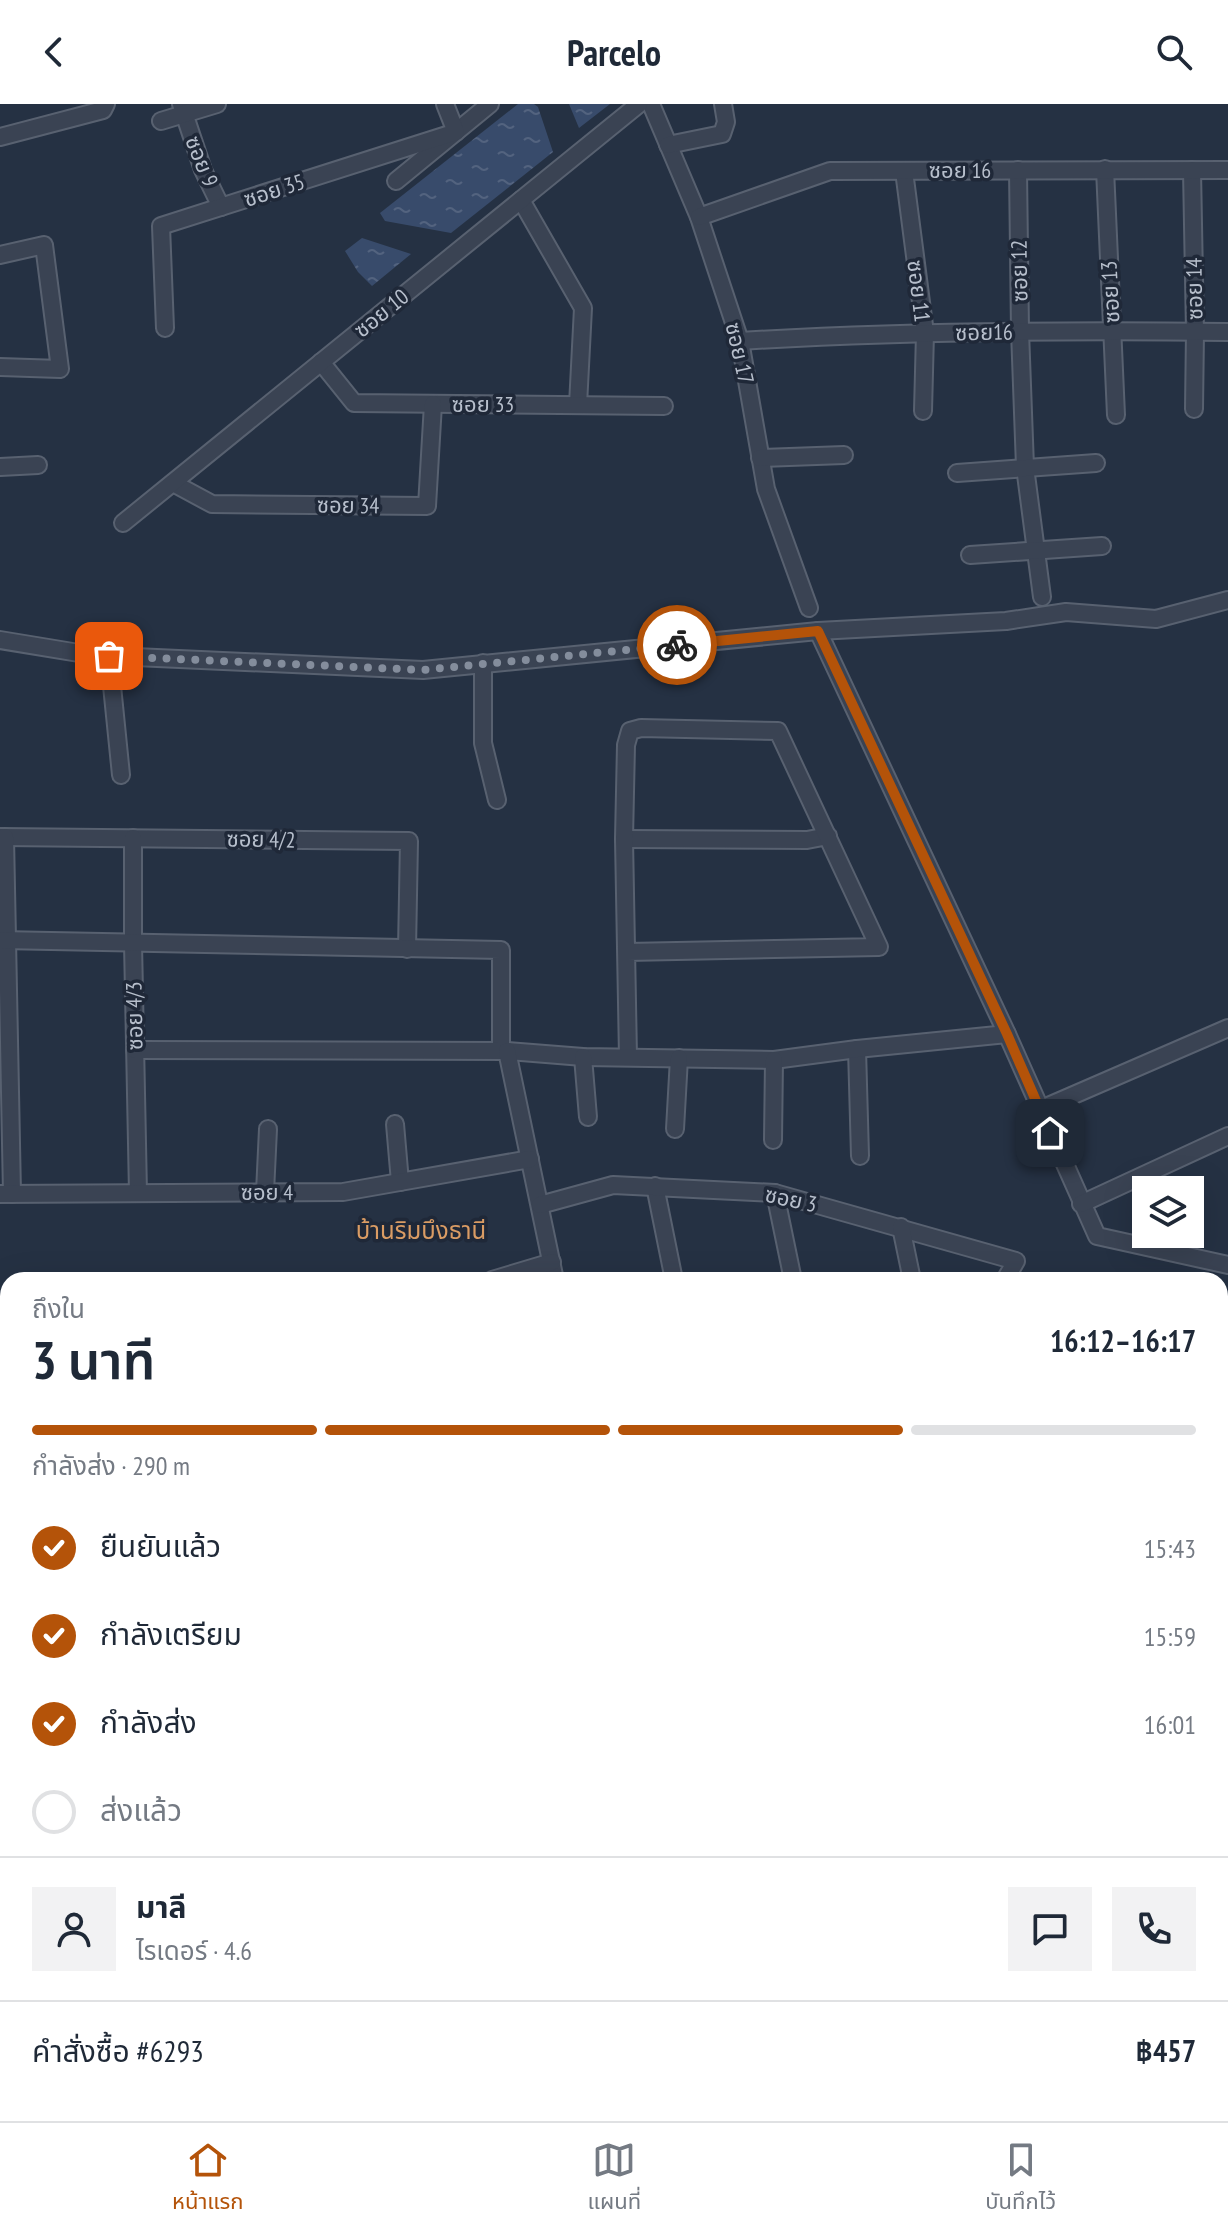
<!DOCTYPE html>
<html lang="th">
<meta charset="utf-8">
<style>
body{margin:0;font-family:"PT Sans Narrow","Noto Sans Thai",sans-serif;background:#f2f2f3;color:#1f2937;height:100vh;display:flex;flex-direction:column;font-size:30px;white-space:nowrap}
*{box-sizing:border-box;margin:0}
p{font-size:26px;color:#747a83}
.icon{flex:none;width:44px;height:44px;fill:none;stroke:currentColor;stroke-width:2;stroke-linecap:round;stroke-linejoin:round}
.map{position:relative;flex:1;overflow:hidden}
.side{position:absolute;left:0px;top:1168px;width:1228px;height:850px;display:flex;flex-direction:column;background:#fff;border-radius:24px 24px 0 0;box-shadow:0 8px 32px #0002}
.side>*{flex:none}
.tools{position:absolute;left:1132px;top:1072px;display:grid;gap:16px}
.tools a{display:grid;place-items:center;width:72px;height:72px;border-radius:0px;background:#fff;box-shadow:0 8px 32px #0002;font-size:40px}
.pin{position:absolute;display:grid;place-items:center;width:68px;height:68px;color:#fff;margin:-34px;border-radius:16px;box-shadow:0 4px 12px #0006}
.courier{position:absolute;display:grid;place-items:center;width:80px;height:80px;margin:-40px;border:6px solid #b45309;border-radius:50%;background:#fff;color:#222;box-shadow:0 2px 10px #0007}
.head em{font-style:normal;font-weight:600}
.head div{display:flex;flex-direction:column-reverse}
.head{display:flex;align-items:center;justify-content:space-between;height:136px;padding:0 32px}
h1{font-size:52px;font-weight:600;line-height:60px}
.bar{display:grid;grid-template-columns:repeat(4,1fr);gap:12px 8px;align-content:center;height:96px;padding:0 32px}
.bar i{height:10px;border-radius:6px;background:#e0e1e3}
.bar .selected{background:#b45309}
.bar p{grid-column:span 4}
.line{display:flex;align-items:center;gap:20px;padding:0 32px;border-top:2px solid #e0e1e3}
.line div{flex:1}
.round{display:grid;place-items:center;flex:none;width:84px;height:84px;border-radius:0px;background:#f2f2f3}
ol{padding:0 32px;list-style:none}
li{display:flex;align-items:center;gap:24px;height:88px}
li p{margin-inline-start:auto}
li .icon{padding:8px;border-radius:50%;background:#b45309;color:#fff;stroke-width:4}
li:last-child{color:#747a83}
li i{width:44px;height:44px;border:4px solid #e0e1e3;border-radius:50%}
header{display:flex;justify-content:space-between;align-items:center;height:104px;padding:0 32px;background:#fff;font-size:36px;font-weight:600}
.tabs{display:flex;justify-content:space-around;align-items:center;height:112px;border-top:2px solid #e0e1e3;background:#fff;font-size:22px;color:#747a83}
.tabs a{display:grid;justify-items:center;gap:4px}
.tabs .selected{color:#b45309}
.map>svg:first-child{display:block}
.water{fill:url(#water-ripples)}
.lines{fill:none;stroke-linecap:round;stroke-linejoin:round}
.canal{stroke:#384b6b;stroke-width:16}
.minor-casing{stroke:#586170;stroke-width:20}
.minor{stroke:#3a4353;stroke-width:16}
.done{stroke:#848d9c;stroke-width:8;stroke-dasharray:0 14.4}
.route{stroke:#b45309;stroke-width:10}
.labels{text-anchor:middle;stroke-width:7;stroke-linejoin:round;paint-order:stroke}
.street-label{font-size:22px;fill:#b7bfcc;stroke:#1f2838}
.neighbourhood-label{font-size:24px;fill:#da9c64;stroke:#1f2838}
</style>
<header><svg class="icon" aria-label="back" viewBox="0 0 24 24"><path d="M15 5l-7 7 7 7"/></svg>Parcelo<svg class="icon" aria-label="search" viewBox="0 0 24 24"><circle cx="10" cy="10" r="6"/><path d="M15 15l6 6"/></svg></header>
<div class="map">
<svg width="1228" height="2017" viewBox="0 0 1228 2017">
<defs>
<pattern id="water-ripples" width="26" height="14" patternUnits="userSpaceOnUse" patternTransform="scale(2)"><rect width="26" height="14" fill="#384b6b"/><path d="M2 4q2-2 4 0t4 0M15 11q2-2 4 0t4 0" fill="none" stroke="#53637f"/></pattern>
</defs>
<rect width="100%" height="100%" fill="#253143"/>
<g class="water">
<path d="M518,0H534L538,3L553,48L451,129L385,117L380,109Z"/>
<path d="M569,0H610L579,24Z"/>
<path d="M362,134L411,150L372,182L358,168L345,147Z"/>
</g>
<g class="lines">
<g class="canal">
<path d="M1220,1751L1228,1735"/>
<path d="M1085,2017L1089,2010"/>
</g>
<defs>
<g id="minor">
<path d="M181,0L203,66L221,103"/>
<path d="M651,0L699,113L740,237L766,385L809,504"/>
<path d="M161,17L217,0"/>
<path d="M0,33L103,6L106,0"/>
<path d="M668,41L722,30L726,18L723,0"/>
<path d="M1105,65L1116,311"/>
<path d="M1018,66L1020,227L1025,363L1042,493"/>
<path d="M1192,66L1195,228L1194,305"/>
<path d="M904,67L925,229L923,307"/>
<path d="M396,77L490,0"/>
<path d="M521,96L583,204L578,301"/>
<path d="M699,113L830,67L1228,66"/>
<path d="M0,151L44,141L60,265L0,263"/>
<path d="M165,224L161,122L456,28L445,0"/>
<path d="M740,237C903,227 1065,226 1228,228"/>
<path d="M321,258L354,299L664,302"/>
<path d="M760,354L844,351"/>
<path d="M0,363L38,361"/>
<path d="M957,369L1096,359"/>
<path d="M173,379L212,400L427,402L433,300"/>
<path d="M123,419L639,0"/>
<path d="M970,451L1102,442"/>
<path d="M818,527L1007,930L1097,1132L1228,1161"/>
<path d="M0,536L91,551L423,566L818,527L1006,517L1066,508L1156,515L1228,496"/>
<path d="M109,552L121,671"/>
<path d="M483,559V639L497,696"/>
<path d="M0,733L409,737L407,845"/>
<path d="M5,733L12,1090"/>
<path d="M133,734V839L138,1089"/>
<path d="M624,735L807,736L828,732"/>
<path d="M0,836L501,846V947"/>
<path d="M627,848L879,843L778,627L641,624L630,627L626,641L624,735L628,953"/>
<path d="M857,945L860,1052"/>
<path d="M135,946L507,947L583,953L774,956L857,945L1007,930"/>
<path d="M507,947L555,1176"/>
<path d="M583,953L588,1013"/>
<path d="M1039,1006L1228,924"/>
<path d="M395,1020L400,1078"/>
<path d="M675,1025L679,954"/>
<path d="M773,1036L774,956"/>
<path d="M655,1082L674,1176"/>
<path d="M265,1088L268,1025"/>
<path d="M775,1089L793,1176"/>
<path d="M0,1090L343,1088L530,1055"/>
<path d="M1081,1100L1228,1032"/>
<path d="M540,1101L613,1081L775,1089L1016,1157L1005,1176"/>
<path d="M901,1123L912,1176"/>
<path d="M492,1176L552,1158"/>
<path d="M0,1202H8"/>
<path d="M0,1319H8"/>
<path d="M2,1493L8,1512"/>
<path d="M0,1619L8,1610"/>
<path d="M1220,1708L1228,1691"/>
<path d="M1220,1810L1228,1795"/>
<path d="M0,1874H2"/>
<path d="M52,2017L85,2010"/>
<path d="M1065,2017L1069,2010"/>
<path d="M1115,2017L1119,2010"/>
</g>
</defs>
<use href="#minor" class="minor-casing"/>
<use href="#minor" class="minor"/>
</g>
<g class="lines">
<path class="done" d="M109,552L423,566L677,541"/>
<path class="route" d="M677,541L818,527L1007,930L1050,1029"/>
</g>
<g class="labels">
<g class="street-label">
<text transform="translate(202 57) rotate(68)" y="8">ซอย 9</text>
<text x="960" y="74">ซอย 16</text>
<text transform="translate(274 86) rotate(-18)" y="8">ซอย 35</text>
<text transform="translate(1019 167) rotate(-91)" y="8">ซอย 12</text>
<text transform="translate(1194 185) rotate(-91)" y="8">ซอย 14</text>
<text transform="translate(919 187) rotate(83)" y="8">ซอย 11</text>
<text transform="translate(1110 188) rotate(-93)" y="8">ซอย 13</text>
<text transform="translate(381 209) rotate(-39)" y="8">ซอย 10</text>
<text transform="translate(984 228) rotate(-1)" y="8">ซอย16</text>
<text transform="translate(740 249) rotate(77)" y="8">ซอย 17</text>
<text x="483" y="308">ซอย 33</text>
<text transform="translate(348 401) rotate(1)" y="8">ซอย 34</text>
<text transform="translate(261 735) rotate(1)" y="8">ซอย 4/2</text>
<text transform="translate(134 912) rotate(-91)" y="8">ซอย 4/3</text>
<text x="267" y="1096">ซอย 4</text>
<text transform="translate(791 1095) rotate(12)" y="8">ซอย 3</text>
</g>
<g class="neighbourhood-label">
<text x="421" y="1135">บ้านริมบึงธานี</text>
</g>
</g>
</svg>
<div class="tools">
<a><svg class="icon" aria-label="layers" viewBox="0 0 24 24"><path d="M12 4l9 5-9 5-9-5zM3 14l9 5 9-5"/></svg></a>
</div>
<div class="pin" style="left:109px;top:552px;background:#ea580c"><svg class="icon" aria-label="bag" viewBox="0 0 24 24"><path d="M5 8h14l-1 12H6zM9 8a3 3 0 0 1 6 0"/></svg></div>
<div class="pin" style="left:1050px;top:1029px;background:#1f2937"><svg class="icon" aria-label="home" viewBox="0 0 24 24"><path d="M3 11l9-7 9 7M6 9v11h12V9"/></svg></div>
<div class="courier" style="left:677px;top:541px"><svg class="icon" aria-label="bike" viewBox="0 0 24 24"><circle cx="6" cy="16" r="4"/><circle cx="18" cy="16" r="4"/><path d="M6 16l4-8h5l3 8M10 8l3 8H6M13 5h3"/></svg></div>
<section class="side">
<div class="head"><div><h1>3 นาที</h1><p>ถึงใน</p></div><em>16:12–16:17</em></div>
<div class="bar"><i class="selected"></i><i class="selected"></i><i class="selected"></i><i></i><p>กำลังส่ง · 290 m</p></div>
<ol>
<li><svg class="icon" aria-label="check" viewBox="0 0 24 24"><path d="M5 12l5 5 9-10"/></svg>ยืนยันแล้ว<p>15:43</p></li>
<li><svg class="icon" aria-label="check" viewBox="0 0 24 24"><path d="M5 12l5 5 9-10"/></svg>กำลังเตรียม<p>15:59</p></li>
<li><svg class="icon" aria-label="check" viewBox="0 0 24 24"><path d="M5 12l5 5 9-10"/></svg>กำลังส่ง<p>16:01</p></li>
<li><i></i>ส่งแล้ว</li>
</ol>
<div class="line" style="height:144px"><a class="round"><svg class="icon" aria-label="person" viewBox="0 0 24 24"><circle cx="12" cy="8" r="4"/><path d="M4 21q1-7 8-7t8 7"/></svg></a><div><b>มาลี</b><p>ไรเดอร์ · 4.6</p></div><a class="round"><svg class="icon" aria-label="chat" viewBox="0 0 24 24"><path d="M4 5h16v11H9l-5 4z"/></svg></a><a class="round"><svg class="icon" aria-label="phone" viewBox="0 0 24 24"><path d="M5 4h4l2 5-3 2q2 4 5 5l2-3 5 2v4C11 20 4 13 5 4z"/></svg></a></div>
<div class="line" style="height:104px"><div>คำสั่งซื้อ #6293</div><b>฿457</b></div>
</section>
</div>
<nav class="tabs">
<a class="selected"><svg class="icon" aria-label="home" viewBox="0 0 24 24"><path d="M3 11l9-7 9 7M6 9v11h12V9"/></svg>หน้าแรก</a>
<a><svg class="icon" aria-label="map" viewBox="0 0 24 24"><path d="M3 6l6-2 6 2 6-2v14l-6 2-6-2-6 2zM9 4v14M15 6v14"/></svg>แผนที่</a>
<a><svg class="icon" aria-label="saved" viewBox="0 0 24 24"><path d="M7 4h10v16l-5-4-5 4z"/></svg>บันทึกไว้</a>
</nav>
